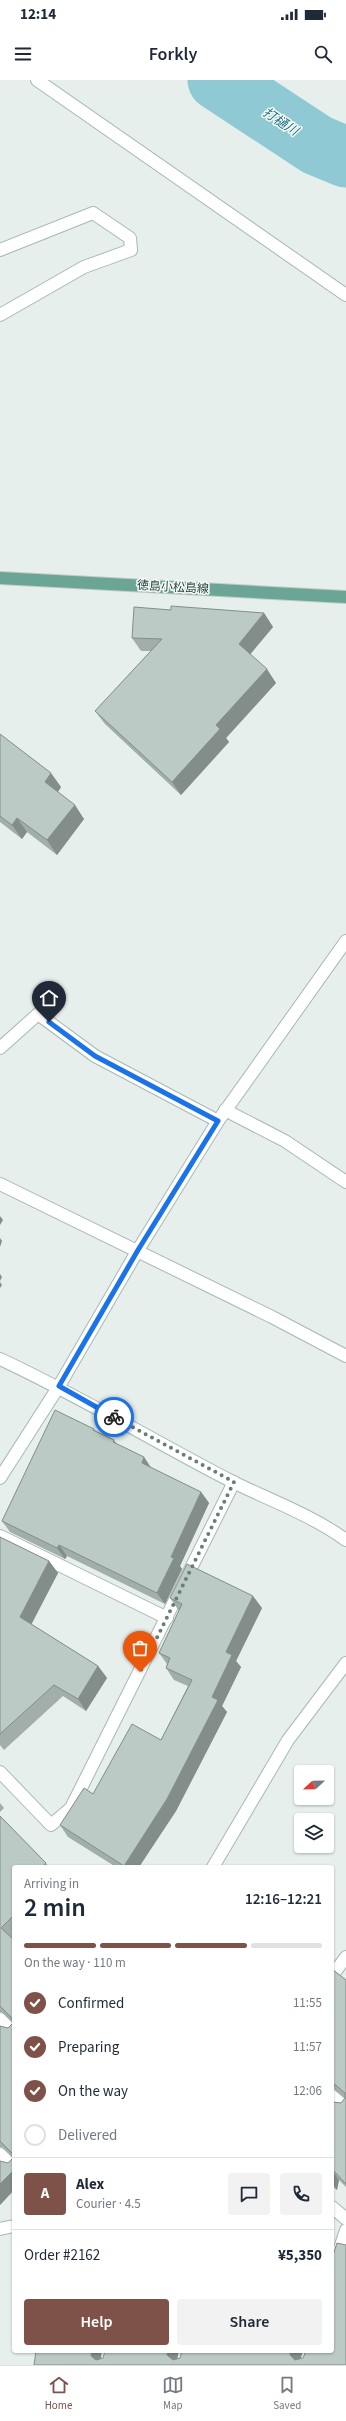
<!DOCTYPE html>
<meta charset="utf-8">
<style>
body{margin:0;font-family:"Source Sans 3","Noto Sans JP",sans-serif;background:#f2f2f3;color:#1f2937;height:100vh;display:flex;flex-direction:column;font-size:15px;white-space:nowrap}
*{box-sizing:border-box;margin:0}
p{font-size:13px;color:#747a83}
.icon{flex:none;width:22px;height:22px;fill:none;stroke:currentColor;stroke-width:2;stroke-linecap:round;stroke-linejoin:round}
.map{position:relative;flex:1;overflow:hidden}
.sheet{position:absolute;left:12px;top:1785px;width:322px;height:488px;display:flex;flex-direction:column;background:#fff;border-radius:4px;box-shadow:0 1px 3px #0004}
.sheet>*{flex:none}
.needle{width:26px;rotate:248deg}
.buttons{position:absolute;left:294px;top:1685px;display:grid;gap:8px}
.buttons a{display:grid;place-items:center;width:40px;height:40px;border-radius:4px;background:#fff;box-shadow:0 1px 3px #0004;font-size:20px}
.pin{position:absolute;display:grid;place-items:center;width:34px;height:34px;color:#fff;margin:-41px -17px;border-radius:50% 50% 50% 0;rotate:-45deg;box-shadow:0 0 4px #0007}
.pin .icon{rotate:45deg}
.courier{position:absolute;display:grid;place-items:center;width:40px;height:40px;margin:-20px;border:3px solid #1a73e8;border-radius:50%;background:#fff;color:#222;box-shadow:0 1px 5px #0007}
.overview em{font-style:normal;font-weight:600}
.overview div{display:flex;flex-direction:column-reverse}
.overview{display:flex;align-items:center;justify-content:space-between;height:68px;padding:0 12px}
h1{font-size:26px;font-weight:600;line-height:30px}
.bar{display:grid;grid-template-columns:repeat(4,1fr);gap:6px 4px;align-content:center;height:48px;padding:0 12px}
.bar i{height:5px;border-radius:3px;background:#e0e1e3}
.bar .active{background:#7f5249}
.bar p{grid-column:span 4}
.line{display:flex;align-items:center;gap:10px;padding:0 12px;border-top:1px solid #e0e1e3}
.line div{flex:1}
.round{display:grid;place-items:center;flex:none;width:42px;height:42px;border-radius:4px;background:#f2f2f3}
ol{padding:0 12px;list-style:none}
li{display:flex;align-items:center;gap:12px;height:44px}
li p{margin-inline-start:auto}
li .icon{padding:4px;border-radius:50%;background:#7f5249;color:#fff;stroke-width:4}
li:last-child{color:#747a83}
li i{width:22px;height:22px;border:2px solid #e0e1e3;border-radius:50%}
.cta{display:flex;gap:8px;margin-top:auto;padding:8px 12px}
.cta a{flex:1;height:46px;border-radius:4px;background:#7f5249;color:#fff;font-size:16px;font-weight:600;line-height:46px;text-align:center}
.cta a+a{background:#f2f2f3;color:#1f2937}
.status{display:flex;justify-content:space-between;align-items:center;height:28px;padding:0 20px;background:#fff;direction:ltr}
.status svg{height:11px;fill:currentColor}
header{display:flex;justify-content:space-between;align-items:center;height:52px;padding:0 12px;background:#fff;font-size:18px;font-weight:600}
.dock{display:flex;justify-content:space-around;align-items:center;height:56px;border-top:1px solid #e0e1e3;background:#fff;font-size:11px;color:#747a83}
.dock a{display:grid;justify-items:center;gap:2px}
.dock .active{color:#7f5249}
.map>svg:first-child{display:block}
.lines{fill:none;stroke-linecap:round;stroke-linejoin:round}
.river{stroke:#8ec9d4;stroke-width:61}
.minor-casing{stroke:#a8b8b2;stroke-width:14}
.major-casing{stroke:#c2cac8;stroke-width:14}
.minor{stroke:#fff;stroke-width:12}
.major{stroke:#6aa596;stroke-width:12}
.wall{fill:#a1aea9}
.shaded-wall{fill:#838d89}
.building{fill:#bbcac4;stroke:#838d89}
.done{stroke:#687f78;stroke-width:4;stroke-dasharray:0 7.2}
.route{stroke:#1a73e8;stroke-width:5}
.labels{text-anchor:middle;stroke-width:3;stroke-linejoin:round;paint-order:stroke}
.street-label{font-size:12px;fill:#24423a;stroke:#f7fbf9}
.water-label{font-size:13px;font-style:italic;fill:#1c6f80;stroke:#f7fbf9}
</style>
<div class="status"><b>12:14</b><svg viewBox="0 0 49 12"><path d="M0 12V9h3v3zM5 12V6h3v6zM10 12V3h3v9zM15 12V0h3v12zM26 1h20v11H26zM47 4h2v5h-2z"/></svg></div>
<header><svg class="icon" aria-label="menu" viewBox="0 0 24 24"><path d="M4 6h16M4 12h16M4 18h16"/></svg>Forkly<svg class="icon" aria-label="search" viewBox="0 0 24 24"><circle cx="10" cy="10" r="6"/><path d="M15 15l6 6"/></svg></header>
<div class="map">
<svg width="346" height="2285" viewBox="0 0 346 2285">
<rect width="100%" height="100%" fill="#e6efeb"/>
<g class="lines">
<path class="river" d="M218,0L317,65L346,77"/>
<defs>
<g id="minor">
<path d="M37,0L346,215"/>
<path d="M0,170L93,133L130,158L131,170L84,187L0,235"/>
<path d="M0,968L38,934L95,976L218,1041L346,861"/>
<path d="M225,1030L285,1061L346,1102"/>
<path d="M0,1104L272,1237L346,1276"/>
<path d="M0,1279C80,1316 155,1362 233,1402C272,1421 311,1435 346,1460"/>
<path d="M0,1398L59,1306L138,1170L218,1041"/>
<path d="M0,1456L167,1538"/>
<path d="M0,1692L51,1745L71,1728L234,1402"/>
<path d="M213,1787L288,1660L346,1583"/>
<path d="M332,1896L346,1877"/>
<path d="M0,1939L14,1953"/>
<path d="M332,2016L346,2028"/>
<path d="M0,2074L14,2088"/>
<path d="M332,2127L346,2139"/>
<path d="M0,2149L14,2146"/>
<path d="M332,2193L346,2150"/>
</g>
<path id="major" d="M0,498L346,517"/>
</defs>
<use href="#minor" class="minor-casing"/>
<use href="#major" class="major-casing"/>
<use href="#minor" class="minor"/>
<use href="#major" class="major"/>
</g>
<g class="wall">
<path d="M171,530L264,533L273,547L250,574L276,603L226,658L229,662L181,715L105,644L95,631L151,571H141L132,558Z"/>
<path d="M0,654L61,707L58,712L84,739L57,775L27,752L22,759L0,742Z"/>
<path d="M94,1349L97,1352L114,1360L117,1364L151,1388L201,1412L209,1423L180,1486L182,1489L165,1524L67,1476L65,1479L10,1452L2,1441Z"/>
<path d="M0,1457L49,1481L58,1493L31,1544L98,1586L107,1598L86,1631L63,1616L4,1670L0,1665Z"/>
<path d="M170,1518L262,1528L236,1581L241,1587L222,1626L227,1632L176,1731L139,1787H116L68,1757L60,1745L93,1714L161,1660L188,1606L174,1600L166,1588L167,1584L159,1573L179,1531Z"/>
<path d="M0,1723L4,1728L0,1732Z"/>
<path d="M0,1736L46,1783L49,1787H14V1855L12,1858L14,1860V2110L0,2125V2081L8,2083L13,2078V2077L2,2067H0V1946L8,1948L13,1943L2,1932H0Z"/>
<path d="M332,1889L346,1900V2107L339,2100L337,2110L332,2106V2021L333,2022L341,2023L345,2018L334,2009H332Z"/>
</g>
<g class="shaded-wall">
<path d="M264,533L273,547L248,577L239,564Z"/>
<path d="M267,589L276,603L226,658L229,662L181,715L172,702L216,645Z"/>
<path d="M51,693L61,707L55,716L45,702Z"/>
<path d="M75,725L84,739L57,775L47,760Z"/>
<path d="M17,738L27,752L22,759L12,745Z"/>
<path d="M0,1136L3,1140L0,1145Z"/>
<path d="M0,1158L2,1161L0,1167Z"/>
<path d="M0,1194L2,1197L0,1201Z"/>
<path d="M0,1202L2,1205L0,1208Z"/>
<path d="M144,1377L152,1389L142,1383Z"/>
<path d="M201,1412L209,1423L180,1486L182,1489L165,1524L157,1513L171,1477Z"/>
<path d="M59,1465L67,1476L65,1479L57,1468Z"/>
<path d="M49,1481L58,1493L29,1549L20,1537Z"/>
<path d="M253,1516L262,1528L236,1581L241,1587L222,1626L227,1632L176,1731L139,1787H125L124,1786L212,1617L226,1572Z"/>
<path d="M98,1586L107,1598L86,1631L78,1619Z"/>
<path d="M14,2090V2110L0,2125V2104Z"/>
<path d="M332,2090L339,2100L337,2110L332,2103Z"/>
<path d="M92,2271H102L100,2285L91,2276Z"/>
<path d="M168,2271H179L176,2285L167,2275Z"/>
<path d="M291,2271H303L299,2285L290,2275Z"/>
</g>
<g class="building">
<path d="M171,526L264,533L239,564L267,589L216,645L220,649L172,702L95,631L162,559L132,558L134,527L171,530Z"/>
<path d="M0,654L51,693L45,702L75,725L47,760L17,738L12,745L0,736Z"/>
<path d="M55,1330L94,1349L93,1350L114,1360L113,1362L144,1377L142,1383L201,1412L171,1477L174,1478L157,1513L59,1465L57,1468L2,1441Z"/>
<path d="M0,1457L49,1481L20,1537L98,1586L78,1619L54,1605L0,1654Z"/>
<path d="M187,1484L253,1516L226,1572L232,1575L212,1617L218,1620L167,1719L124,1786L60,1745L84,1708L93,1714L132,1644L161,1660L192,1600L166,1588L170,1578L159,1573L182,1524L170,1518Z"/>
<path d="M0,1736L46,1783L42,1787H14V1835L1,1848L14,1860V2090L0,2104V2081L8,2083L13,2078V2074L0,2061V1946L8,1948L13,1943V1939L0,1926Z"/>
<path d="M332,1889L346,1900V2104L332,2089V2021L333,2022L341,2023L345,2018V2013L332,2002Z"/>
<path d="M337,2163L346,2165V2285H34L36,2271H92L91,2276L96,2280L103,2278L105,2271H168L167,2275L173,2280L180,2278L182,2271H291L290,2275L295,2280L303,2278L306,2271H332V2178Z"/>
</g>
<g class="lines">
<path class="done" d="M114,1337L234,1402L140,1592"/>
<path class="route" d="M49,942L95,976L218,1041L138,1170L59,1306L114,1337"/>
</g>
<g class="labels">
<g class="street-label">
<text transform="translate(173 507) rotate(3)" y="4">徳島小松島線</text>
</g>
<g class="water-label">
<text transform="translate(281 41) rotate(33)" y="5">打樋川</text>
</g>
</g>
</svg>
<div class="buttons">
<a><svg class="needle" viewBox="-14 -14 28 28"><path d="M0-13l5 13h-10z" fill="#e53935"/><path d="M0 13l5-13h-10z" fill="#747a83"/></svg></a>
<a><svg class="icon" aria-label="layers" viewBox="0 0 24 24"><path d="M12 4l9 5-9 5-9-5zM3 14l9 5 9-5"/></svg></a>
</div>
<div class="pin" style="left:140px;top:1592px;background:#ea580c"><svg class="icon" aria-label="bag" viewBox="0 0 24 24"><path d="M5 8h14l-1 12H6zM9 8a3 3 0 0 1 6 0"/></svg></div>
<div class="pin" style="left:49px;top:942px;background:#1f2937"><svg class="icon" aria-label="home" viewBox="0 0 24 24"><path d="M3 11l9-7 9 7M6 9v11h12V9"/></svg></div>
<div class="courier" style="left:114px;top:1337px"><svg class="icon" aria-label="bike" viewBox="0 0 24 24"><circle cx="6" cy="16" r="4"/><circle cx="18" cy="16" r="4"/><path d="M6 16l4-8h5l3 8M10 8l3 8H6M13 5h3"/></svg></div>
<section class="sheet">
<div class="overview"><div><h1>2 min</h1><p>Arriving in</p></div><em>12:16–12:21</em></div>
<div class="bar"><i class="active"></i><i class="active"></i><i class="active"></i><i></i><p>On the way · 110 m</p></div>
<ol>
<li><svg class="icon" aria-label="check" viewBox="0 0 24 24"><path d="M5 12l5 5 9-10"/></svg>Confirmed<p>11:55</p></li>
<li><svg class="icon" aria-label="check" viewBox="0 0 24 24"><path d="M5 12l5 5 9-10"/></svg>Preparing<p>11:57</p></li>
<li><svg class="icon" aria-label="check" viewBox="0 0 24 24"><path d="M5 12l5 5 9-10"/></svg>On the way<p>12:06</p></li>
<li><i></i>Delivered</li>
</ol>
<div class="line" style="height:72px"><b class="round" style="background:#7f5249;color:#fff">A</b><div><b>Alex</b><p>Courier · 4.5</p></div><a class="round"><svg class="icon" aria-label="chat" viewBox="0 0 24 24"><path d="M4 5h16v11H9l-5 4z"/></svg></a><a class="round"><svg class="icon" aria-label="phone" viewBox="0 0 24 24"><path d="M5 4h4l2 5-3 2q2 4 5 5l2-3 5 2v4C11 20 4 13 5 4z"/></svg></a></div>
<div class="line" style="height:52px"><div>Order #2162</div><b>¥5,350</b></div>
<div class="cta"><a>Help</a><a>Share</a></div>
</section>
</div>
<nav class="dock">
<a class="active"><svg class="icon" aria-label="home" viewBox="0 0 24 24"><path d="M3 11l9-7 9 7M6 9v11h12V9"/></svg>Home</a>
<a><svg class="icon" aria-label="map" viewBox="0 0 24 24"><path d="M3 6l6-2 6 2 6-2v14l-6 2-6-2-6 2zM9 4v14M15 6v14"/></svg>Map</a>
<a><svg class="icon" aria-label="saved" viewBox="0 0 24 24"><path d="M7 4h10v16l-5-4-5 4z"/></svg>Saved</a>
</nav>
